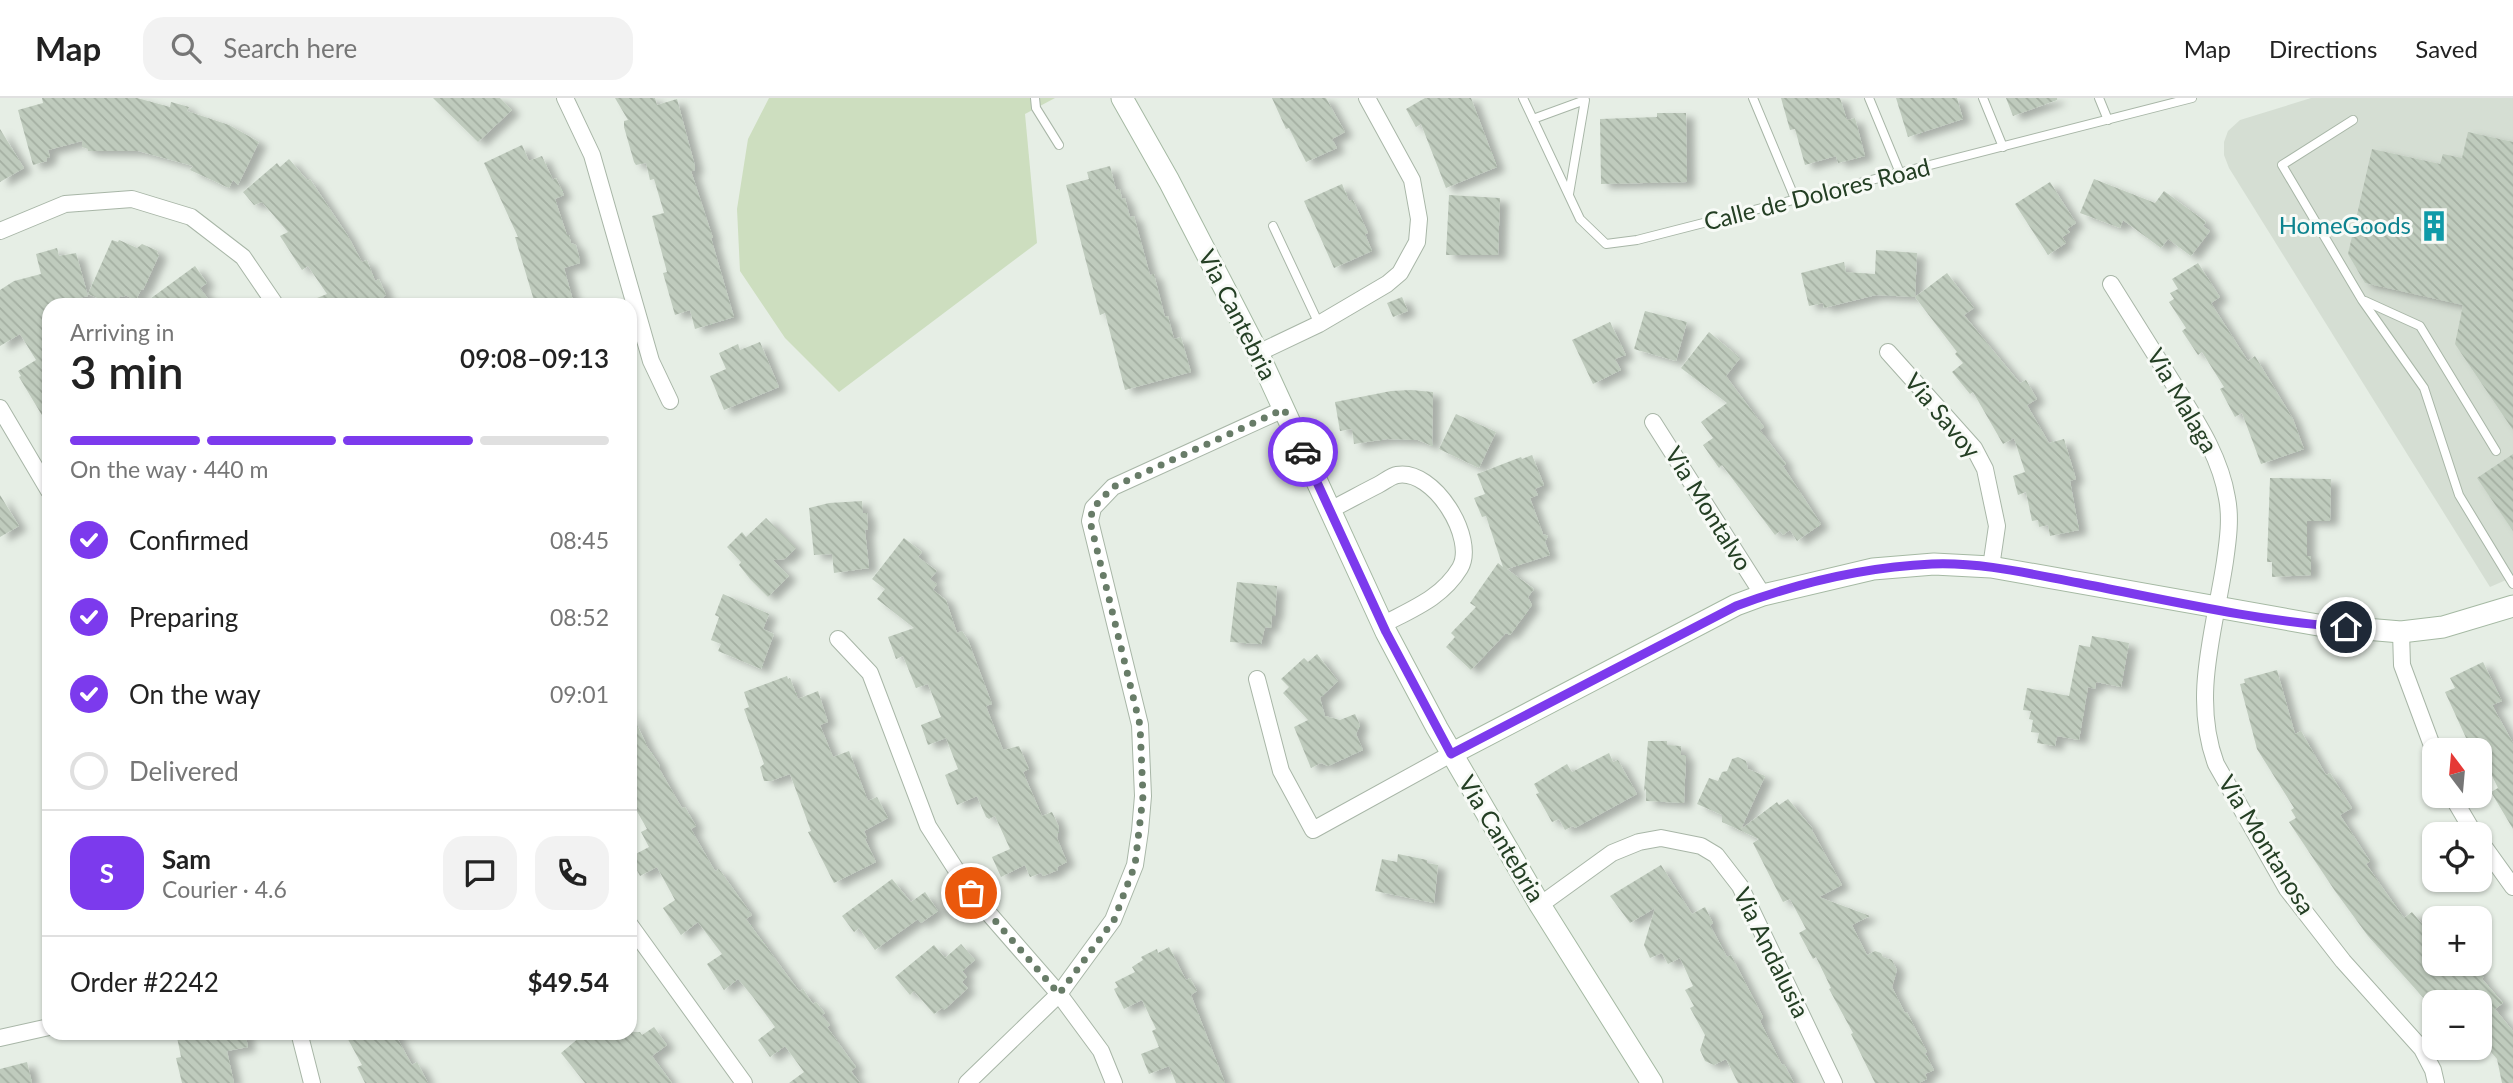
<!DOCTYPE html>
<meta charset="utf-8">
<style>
body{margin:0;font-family:Lato,sans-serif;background:#f2f2f2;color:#222;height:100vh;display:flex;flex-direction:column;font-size:26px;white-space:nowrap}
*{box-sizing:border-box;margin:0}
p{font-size:23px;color:#767676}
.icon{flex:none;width:38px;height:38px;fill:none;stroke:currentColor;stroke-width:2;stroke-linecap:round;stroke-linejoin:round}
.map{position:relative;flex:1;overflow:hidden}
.panel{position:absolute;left:42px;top:200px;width:595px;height:742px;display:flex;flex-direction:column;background:#fff;border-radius:21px;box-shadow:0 2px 5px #0004}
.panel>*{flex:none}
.needle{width:46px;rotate:344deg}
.buttons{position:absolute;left:2422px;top:640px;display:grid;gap:14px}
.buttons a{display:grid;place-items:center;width:70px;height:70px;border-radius:14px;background:#fff;box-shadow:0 2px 5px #0004;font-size:35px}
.pin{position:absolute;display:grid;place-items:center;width:60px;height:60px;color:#fff;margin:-30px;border:4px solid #fff;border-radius:50%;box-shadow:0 2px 7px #0007}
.courier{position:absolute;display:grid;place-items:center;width:70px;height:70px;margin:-35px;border:5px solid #7c3aed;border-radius:50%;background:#fff;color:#222;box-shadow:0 2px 9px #0007}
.head em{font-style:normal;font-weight:600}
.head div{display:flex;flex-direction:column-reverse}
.head{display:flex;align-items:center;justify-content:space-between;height:119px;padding:0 28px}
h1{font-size:46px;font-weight:600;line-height:52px}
.bar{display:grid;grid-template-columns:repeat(4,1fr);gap:10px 7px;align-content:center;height:84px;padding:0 28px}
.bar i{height:9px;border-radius:5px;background:#e0e0e0}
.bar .on{background:#7c3aed}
.bar p{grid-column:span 4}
.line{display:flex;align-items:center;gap:18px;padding:0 28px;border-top:2px solid #e0e0e0}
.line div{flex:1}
.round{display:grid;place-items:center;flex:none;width:74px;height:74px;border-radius:21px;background:#f2f2f2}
ol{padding:0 28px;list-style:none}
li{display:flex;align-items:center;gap:21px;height:77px}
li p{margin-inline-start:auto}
li .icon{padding:7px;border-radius:50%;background:#7c3aed;color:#fff;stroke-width:4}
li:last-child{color:#767676}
li i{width:38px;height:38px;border:4px solid #e0e0e0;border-radius:50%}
header{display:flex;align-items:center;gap:42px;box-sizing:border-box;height:98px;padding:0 35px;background:#fff;border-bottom:2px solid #e0e0e0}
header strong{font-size:33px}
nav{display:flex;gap:38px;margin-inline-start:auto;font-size:24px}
.search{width:490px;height:63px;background:#f2f2f2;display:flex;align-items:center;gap:18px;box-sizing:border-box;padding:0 24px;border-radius:21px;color:#767676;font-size:26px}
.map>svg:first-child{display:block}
.built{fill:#d5ded3}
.grass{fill:#cddebf}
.building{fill:url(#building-back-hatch);filter:url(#shadow)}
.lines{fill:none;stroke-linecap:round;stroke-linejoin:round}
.lane-casing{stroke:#a8b6a7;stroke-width:10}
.street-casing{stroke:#a8b6a7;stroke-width:18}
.secondary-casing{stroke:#a5b9a3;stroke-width:23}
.lane{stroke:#fff;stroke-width:8}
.street{stroke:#fff;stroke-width:16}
.secondary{stroke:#fff;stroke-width:21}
.done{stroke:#687c68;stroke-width:7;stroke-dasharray:0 12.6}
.route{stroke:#7c3aed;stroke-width:9}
.labels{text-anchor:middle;stroke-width:6;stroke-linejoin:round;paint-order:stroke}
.street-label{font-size:24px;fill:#243f24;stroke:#f7faf6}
.culture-label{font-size:24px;fill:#0d838f;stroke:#f7faf6;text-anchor:end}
</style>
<header>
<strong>Map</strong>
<div class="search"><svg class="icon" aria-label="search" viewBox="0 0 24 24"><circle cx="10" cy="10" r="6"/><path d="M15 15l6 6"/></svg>Search here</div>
<nav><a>Map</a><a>Directions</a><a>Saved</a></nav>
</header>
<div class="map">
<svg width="2513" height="985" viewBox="0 0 2513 985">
<defs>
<pattern id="building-back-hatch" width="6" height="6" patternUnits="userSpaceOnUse" patternTransform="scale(1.75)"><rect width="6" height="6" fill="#bfcbbd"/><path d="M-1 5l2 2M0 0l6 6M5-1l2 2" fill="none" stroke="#a4afa2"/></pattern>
<filter id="shadow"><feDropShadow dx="8" dy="4.5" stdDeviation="3.5" flood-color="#0004"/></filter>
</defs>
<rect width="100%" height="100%" fill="#e6eee5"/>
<path class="built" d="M2311,0H2513V479L2490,489L2229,70L2224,57V44L2228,33L2240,22Z"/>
<path class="grass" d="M769,0H1055L1025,16L1037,145L839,294L785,240L740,173L737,111L748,41Z"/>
<g class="building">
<path d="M42,0H137L170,9L171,4L189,9L187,13L229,27L259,44L238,87L233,82L229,90L190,72L193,68L138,53H88V51L82,49V43L48,52L50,59L47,60V63L33,67L18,12L43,5Z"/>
<path d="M433,0H500L512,12L478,44Z"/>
<path d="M615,0H655L657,7L677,1L695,68V72L691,73L713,140H711L734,219L695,231L690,212L675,217L663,175L667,174L652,118L664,115L654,81L650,82L646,65L636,67L634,64L624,29V23L628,22Z"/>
<path d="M1272,0H1326L1345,34L1332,41L1337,50L1306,64L1289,30L1286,31Z"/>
<path d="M1425,0H1471L1497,69L1446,90L1421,26L1416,29L1406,11Z"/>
<path d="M1781,0H1840L1847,22L1855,20L1865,58L1838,65L1836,58L1805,67L1795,31L1790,32Z"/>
<path d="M1896,0H1957L1963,21L1908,39Z"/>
<path d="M2006,0H2057V2L2013,18Z"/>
<path d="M1657,15H1686L1687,84L1601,86L1600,21L1657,19Z"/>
<path d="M0,31L24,70L0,84Z"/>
<path d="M2468,34L2513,44V332L2455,246L2463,207L2365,185L2348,156L2372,51L2440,66L2443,56L2462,60Z"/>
<path d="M522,47L529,63L542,58L553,82L556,80L564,97L555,101L567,137H569L571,145L576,147L580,162V165L564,170L574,206H535L515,139H518L484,65Z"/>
<path d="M289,61L308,83L310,81L348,138L362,164L367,162L375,183L379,181L386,197L383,199L386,206H302L327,196L308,168L302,172L280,138L288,134L262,104L254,107L243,94L277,65L280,69Z"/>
<path d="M1110,68L1116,92L1120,91L1122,101L1125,100L1130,119L1134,118L1150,177L1154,176L1165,219L1168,218L1174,241L1181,239L1191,274L1125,292L1105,215L1100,217L1066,87L1089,81L1087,74Z"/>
<path d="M2094,81L2155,105L2164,93L2206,124L2203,128L2210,133L2191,158L2168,141L2161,150L2123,122L2120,130L2080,115Z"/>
<path d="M2050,84L2076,125L2067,131L2070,134L2062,139L2066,145L2048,157L2015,106Z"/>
<path d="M1342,86L1349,103L1353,102L1368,135L1365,136L1372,153L1334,170L1304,103Z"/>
<path d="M1449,97L1500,100L1498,157H1446Z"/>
<path d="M112,142L118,144L119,142L137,150L142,146L158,153L157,156L159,157L143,192L142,190L136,202L125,197L124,199L120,198L115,206H112L88,196Z"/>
<path d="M57,150L59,158L76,155L88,198L49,206V329L19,279L21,278L18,273L36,262L20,236L0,248V192L14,183L41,176L36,156Z"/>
<path d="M1876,152L1917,155L1915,199L1947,175L1974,210L1964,217L2020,285L2026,282L2037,301L2027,307L2049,345L2064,341L2076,381L2070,383L2079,432L2050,438L2048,427L2039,429L2038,422L2032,423L2026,394L2018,397L2013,378L2025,374L2014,340L2003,346L1973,294L1970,296L1952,274L1963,265L1955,256L1957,254L1915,199L1876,197L1824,210L1823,205L1809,208L1801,175L1844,164L1846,174L1875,176Z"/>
<path d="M2198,165L2220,199L2211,205L2248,263L2255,258L2293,321L2304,351L2261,366L2242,315L2235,319L2220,291L2224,289L2202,254L2198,257L2182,233L2186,230L2169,204L2174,201L2170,195L2178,191L2172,181Z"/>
<path d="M195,168L207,185L200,190L212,206H143Z"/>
<path d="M1402,199L1408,213L1393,219L1387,205Z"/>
<path d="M1645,213L1687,224L1676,263L1634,251Z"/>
<path d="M1610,224L1626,257L1615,261L1621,272L1593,286L1572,242Z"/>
<path d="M1709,234L1740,260L1726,278L1764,329L1760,332L1786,366L1783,368L1821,426L1797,443L1790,432L1783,437L1780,433L1775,437L1722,367L1719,370L1703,347L1713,340L1701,324L1727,305L1681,270Z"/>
<path d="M760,244L779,289L724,312L710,278L726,271L719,255L738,246L740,252Z"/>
<path d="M1411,292L1433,294L1432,348L1418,342L1387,341L1354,346L1352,331L1340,333L1335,304L1391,293Z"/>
<path d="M1456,316L1496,334L1479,370L1439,351Z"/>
<path d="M2513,356V433L2477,380Z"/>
<path d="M1532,357L1544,387L1535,391L1538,397L1530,400L1543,436L1548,438L1545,444L1550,457L1507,471L1534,491L1528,499L1532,507L1510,537L1506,535L1471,572L1446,549L1455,539L1451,535L1476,509L1470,505L1498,465L1503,469L1486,418L1482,419L1474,400L1485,396L1477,376L1521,359L1522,361Z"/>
<path d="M2270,380L2331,381L2330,423H2307V458H2311V477L2272,479V464H2267Z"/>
<path d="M0,397L19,428L0,439Z"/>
<path d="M862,403L863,415H867L868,431L865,432L869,470L834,475L832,456L814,457L809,410L829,405Z"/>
<path d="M766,420L796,450L785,461L773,462L789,478L768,499L750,481L739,467L741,464L727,449L742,434L746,439Z"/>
<path d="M904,440L922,454L918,459L937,473L930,481L937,486L933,492L946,502L957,535L962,533L968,542L992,606L986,608L1003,652L1019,648L1029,671L1023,674L1042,718L1052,714L1059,729L1057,740L1067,764L1057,769L1058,772L1043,778L1041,775L1030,779L1025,767L1001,779L992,759L1010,751L995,718L989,721L986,719L977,698L957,707L945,677L958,671L946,640L928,647L921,627L941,619L928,586L916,590L903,558L896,561L888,539L914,530L877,501L885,491L872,481Z"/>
<path d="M1237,484L1277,488L1275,518H1272L1271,530L1265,529L1261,546L1230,544Z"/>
<path d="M723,496L769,516L763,531L774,536L761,571L718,553L721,546L711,542L719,519L715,517Z"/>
<path d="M2092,538L2129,545L2121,589L2096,584L2095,591L2088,589L2079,642L2057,638L2055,648L2037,645L2039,635L2031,634L2033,622L2029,621L2031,613L2023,612L2027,590L2069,598L2079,547L2090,549Z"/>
<path d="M1317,556L1338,583L1320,600L1325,618L1340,622L1355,616L1360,627L1356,636L1363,652L1328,668L1321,665L1311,670L1294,629L1308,622L1283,595L1289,589L1281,581L1304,560L1308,564Z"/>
<path d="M2483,564L2502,603L2492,607L2513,645V731L2491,694L2498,690L2480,653H2472L2445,594L2455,590L2450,580Z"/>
<path d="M2277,572L2295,636L2301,633L2326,677L2330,675L2352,710L2340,717L2370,763L2366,766L2404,820L2412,814L2434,840V866H2472L2484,879L2482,881L2503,905L2495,911L2513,933V985H2502L2497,961L2480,941V905H2428L2368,838L2335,793L2289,724L2296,720L2291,712L2294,710L2257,651L2240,586L2245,585L2244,581Z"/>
<path d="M787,578L788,581L790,580L798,601L818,593L828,624L820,627L833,659L849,653L868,703L877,699L888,720L864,733L867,740L865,741L876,764L834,785L808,734L811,733L790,676L771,683H764L760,669L764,666L744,611L749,609L744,594Z"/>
<path d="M630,612L648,650L659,666L660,672L682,710L685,709L696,728L691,731L715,773L719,771L752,817L746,821L799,893L803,891L813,906L816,904L825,915L822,917L830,927L827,929L856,969L851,973L860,985H789L804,974L785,948L770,959L758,942L775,929L753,899L738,881L724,892L707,866L722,856L698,824L681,837L663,810L675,802L657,769L640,778L630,759L649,749L641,734L647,731L630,701Z"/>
<path d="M1648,643H1667V647L1681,648V657H1686L1684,705L1646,703V691L1644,693Z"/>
<path d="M1609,655L1613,664L1618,662L1637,696L1575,730L1573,728L1565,732L1559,721L1552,724L1536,696L1539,695L1534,686L1567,666L1572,674Z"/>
<path d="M1738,659L1746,663L1748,671L1765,678L1741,731L1777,704L1779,707L1788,701L1813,731L1812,732L1842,787L1819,799L1870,818L1852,827L1867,857L1875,853L1881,855L1883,859L1892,862L1897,872L1892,889L1905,915L1907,914L1927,954L1925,955L1934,972L1925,976L1927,981L1919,985H1875L1851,936L1853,935L1829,891L1831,890L1816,859L1813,861L1799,835L1806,831L1790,801L1783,804L1753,745L1759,741L1722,724V717L1697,706L1709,680L1718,683L1722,674L1727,673L1732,661Z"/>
<path d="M1398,756L1427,762V765L1438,767L1434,805L1375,793L1382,761L1397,764Z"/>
<path d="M1661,767L1692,816L1705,809L1713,825L1710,827L1727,859L1731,857L1763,919L1760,923L1782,967L1784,966L1794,985H1738L1726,961L1714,967L1705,963L1700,952L1705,937L1690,910L1694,908L1685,892L1693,888L1680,860L1668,866L1662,855L1650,860L1644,847L1655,810L1630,825L1610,798Z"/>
<path d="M892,781L911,804L925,794L938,813L921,825L918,821L875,852L859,830L854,834L842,818Z"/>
<path d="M961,846L975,862L962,873L967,879L962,884L968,890L944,912L942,910L934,916L914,893L910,897L895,879L934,847L945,860Z"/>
<path d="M1169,849L1186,882L1190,880L1197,893L1191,897L1225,985H1176L1169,968L1149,976L1141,956L1159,949L1152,933L1156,931L1142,902L1124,911L1114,891L1118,889L1115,884L1135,874L1132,869L1143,862L1141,859L1157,851L1158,855Z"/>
<path d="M654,929L667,947L652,958L672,985H585L561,955L586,934H640L642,937Z"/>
<path d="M176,934H245L248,949L227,953L234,985H182L176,960L181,959Z"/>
<path d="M344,934H394L412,967L417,964L428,985H365L357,969L362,967Z"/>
<path d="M27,964L32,985H0V971Z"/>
</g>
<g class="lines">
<defs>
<g id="lane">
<path d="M1035,0L1036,10L1059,47"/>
<path d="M1523,0L1580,121L1606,146L1637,142L2192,0"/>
<path d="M1753,0L1796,103"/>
<path d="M1869,0L1900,75"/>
<path d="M1983,0L2003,49"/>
<path d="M2099,0L2108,22"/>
<path d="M1533,21L1585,2L1569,96"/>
<path d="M2353,22L2282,67L2362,202L2424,290L2459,397L2513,486"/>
<path d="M1273,128L1319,226"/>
<path d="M2365,203L2420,228L2496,353"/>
</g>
<g id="street">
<path d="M565,0L592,57L651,263L670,303"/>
<path d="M0,133L65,106L132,101L191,119L243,159L275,206"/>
<path d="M2111,186C2132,219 2152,252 2173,285C2195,321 2220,357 2227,400C2231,420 2228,442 2225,463C2215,531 2191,599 2216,666L2287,791L2343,863L2422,951L2433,972L2436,985"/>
<path d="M1888,254L1974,350L1985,371L1997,428L1991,469"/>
<path d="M1258,255L1319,226L1387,186L1400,175L1417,144L1419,121L1412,82L1367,0"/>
<path d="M0,310L49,393"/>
<path d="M1653,324L1763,497"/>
<path d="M1330,412C1346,404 1362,395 1378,387C1384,384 1391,378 1397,377C1434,370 1477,441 1460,470C1442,500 1412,511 1382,527"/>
<path d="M2401,534L2402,567L2434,653"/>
<path d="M838,541L870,575L928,728L971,795L1059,896L1101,953L1114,985"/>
<path d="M1257,581L1281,673L1313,732L1451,656"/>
<path d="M2452,698L2475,737"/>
<path d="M2480,743L2513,789"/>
<path d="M1540,807L1612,755L1639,744L1661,740L1701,748L1716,757L1740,788L1834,985"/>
<path d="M630,827L744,985"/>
<path d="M299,934L312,985"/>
<path d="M0,940L49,929"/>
<path d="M967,985L1059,896L1113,822L1135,767L1140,733L1143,698L1140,627L1090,423L1093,410L1113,389L1284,311"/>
</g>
<g id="secondary">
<path d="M1122,0L1169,83L1258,255L1386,534L1437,630L1540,807L1652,985"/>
<path d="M1451,656L1736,507L1763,497L1873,471L1934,466L1991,469L2318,527L2401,534L2443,529L2513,508"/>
</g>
</defs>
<use href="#lane" class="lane-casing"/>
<use href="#street" class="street-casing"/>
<use href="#secondary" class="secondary-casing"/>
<use href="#lane" class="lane"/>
<use href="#street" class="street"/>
<use href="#secondary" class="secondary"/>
</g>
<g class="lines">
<path class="done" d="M971,795L1059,896L1114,822L1135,767L1143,698L1140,627L1090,423L1093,410L1113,389L1284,311L1303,354"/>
<path class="route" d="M1303,354L1386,534L1451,656L1736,508C1798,485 1866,469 1932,466C1982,464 2030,476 2079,485C2167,502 2256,523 2346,529"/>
</g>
<defs>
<symbol id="building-bare" viewBox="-9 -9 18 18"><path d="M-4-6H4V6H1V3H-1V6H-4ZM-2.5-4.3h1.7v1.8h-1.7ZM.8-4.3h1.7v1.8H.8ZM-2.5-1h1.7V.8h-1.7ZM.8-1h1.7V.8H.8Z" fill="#0f9aa8" stroke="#f7faf6" stroke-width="2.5" paint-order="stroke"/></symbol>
</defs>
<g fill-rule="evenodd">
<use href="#building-bare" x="2412" y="106" width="44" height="44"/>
</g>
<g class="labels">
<g class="street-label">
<text transform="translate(1817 97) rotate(-14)" y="8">Calle de Dolores Road</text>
<text transform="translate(1237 217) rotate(63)" y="8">Via Cantebria</text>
<text transform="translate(2182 303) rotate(60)" y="8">Via Malaga</text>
<text transform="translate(1942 318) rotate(50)" y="8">Via Savoy</text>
<text transform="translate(1708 411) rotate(58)" y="8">Via Montalvo</text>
<text transform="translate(1501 741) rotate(59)" y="8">Via Cantebria</text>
<text transform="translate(2266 747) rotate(58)" y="8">Via Montanosa</text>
<text transform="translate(1771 855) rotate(64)" y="8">Via Andalusia</text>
</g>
<g class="culture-label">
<text x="2411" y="136">HomeGoods</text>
</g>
</g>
</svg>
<div class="buttons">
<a><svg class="needle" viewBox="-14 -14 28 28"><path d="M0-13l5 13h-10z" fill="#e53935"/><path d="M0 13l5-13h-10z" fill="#767676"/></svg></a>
<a><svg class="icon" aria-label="locate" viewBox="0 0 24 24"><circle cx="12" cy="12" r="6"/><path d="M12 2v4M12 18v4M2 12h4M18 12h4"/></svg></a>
<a>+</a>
<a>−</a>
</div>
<div class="pin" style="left:971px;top:795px;background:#ea580c"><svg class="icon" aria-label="bag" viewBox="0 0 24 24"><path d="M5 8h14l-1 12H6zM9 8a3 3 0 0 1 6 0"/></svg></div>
<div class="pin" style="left:2346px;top:529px;background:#1f2937"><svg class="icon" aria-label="home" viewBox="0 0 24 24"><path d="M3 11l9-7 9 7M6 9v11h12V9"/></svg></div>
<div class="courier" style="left:1303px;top:354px"><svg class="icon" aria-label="car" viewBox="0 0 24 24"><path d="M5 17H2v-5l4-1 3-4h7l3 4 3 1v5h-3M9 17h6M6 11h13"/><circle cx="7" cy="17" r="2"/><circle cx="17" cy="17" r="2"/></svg></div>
<section class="panel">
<div class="head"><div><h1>3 min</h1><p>Arriving in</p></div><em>09:08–09:13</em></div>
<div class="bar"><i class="on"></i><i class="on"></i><i class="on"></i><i></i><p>On the way · 440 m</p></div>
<ol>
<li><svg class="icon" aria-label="check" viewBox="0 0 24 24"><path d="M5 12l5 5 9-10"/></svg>Confirmed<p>08:45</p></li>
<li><svg class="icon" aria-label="check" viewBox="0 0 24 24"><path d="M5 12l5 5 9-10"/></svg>Preparing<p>08:52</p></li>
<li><svg class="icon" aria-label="check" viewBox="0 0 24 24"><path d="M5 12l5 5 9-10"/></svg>On the way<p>09:01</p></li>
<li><i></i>Delivered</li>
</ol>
<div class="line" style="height:126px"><b class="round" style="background:#7c3aed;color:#fff">S</b><div><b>Sam</b><p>Courier · 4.6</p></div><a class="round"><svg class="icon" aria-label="chat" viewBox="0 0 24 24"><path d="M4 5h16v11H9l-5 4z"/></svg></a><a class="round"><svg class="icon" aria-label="phone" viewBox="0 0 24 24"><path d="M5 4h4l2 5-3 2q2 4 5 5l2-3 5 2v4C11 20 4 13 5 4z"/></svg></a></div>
<div class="line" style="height:91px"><div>Order #2242</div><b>$49.54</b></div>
</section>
</div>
